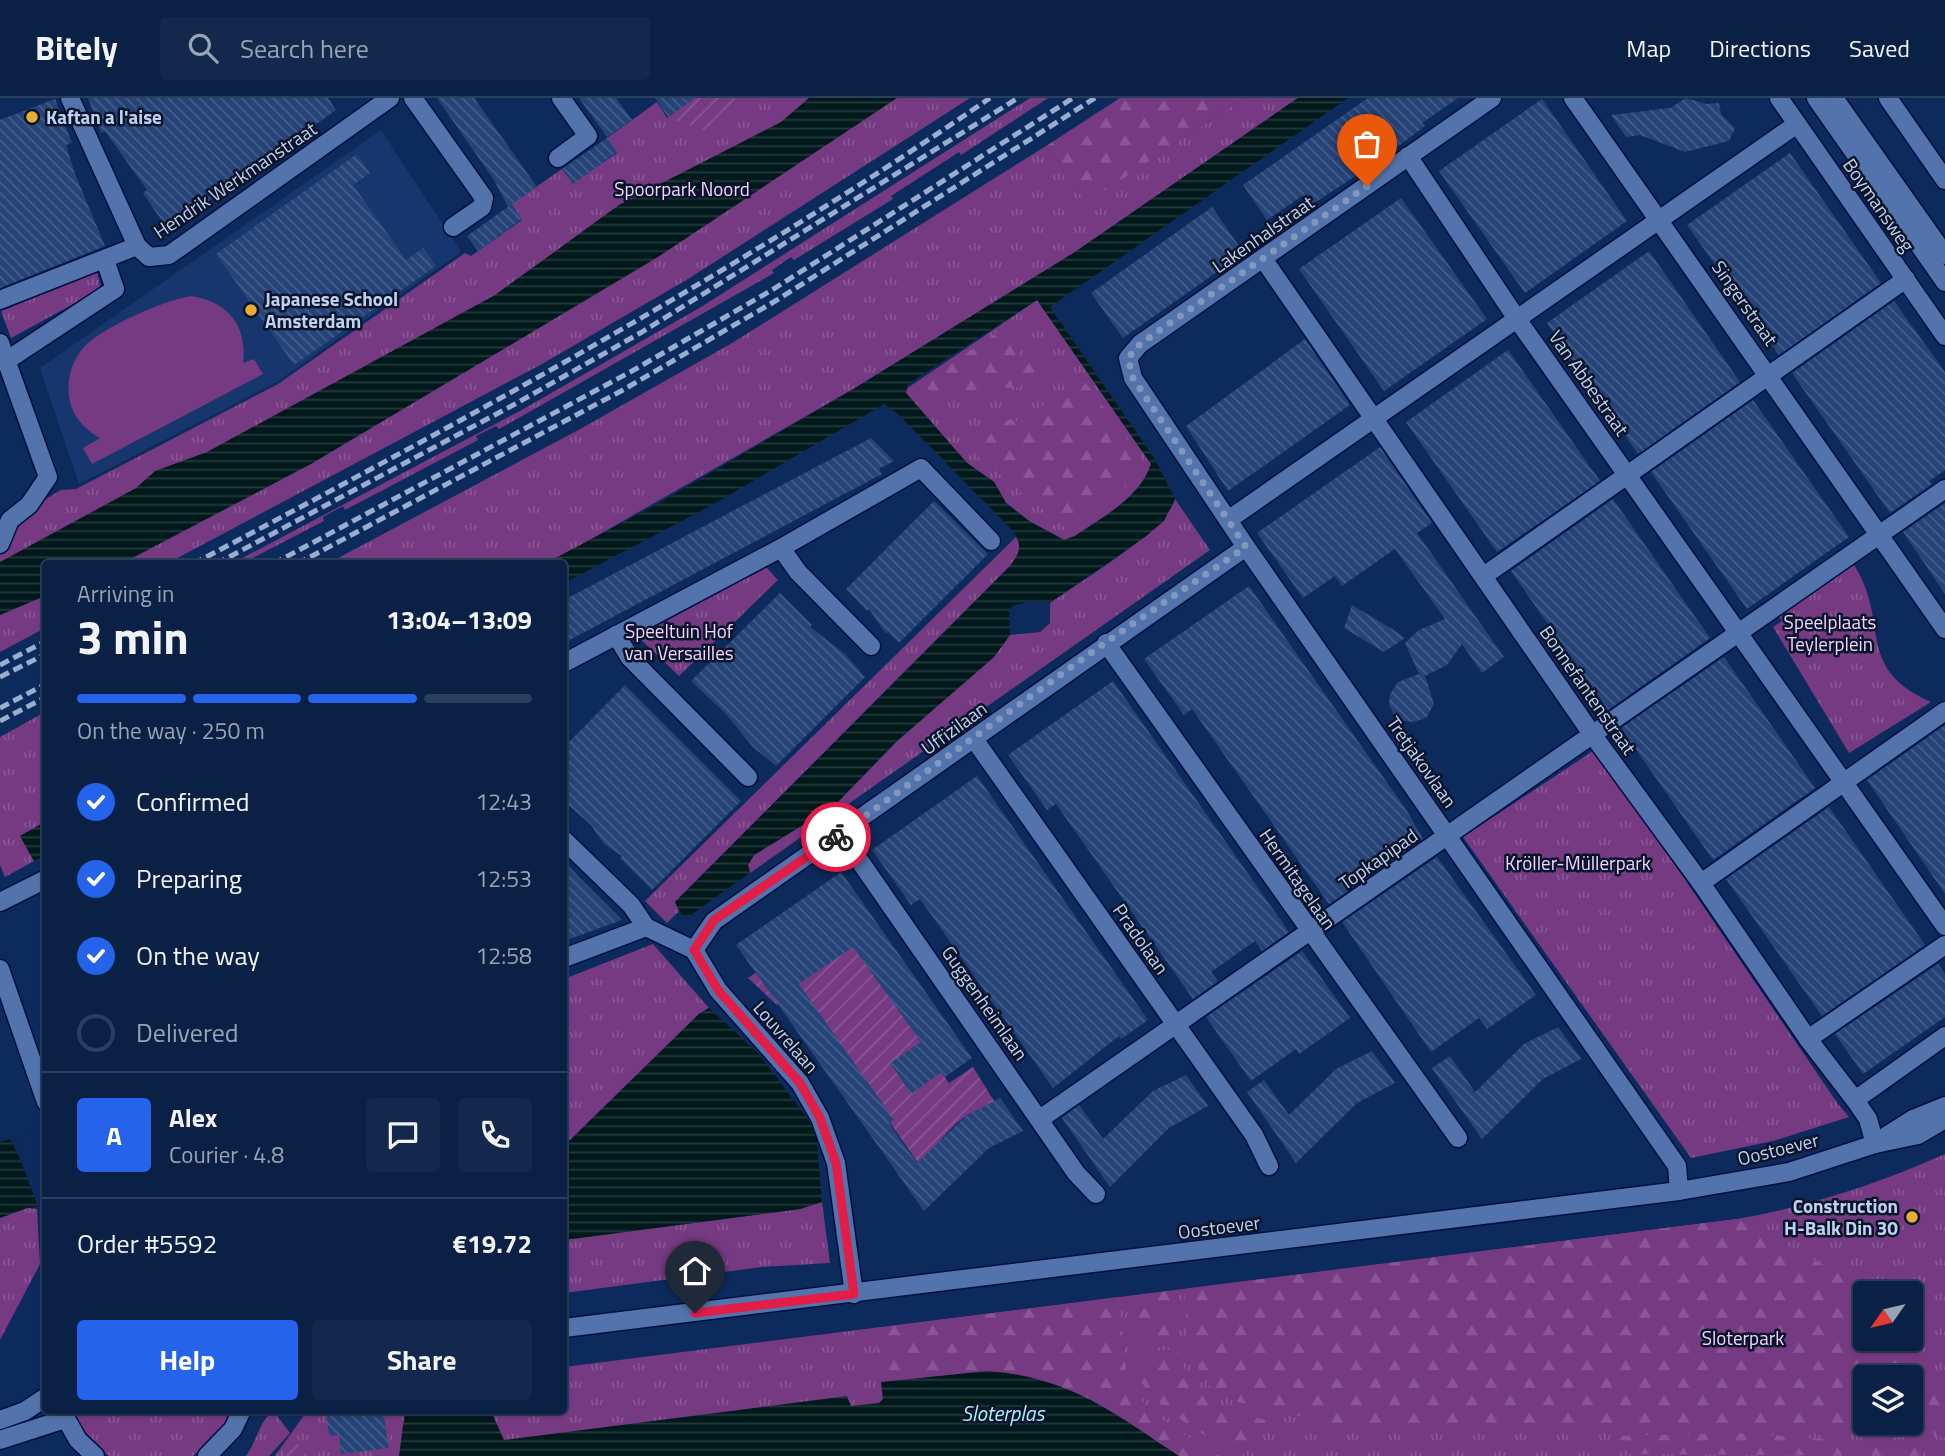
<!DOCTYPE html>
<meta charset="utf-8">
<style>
body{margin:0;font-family:"Titillium Web",sans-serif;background:#13284c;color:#f1f3f6;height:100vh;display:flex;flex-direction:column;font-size:26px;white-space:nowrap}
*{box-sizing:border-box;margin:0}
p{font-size:23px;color:#99a3b3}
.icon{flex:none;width:38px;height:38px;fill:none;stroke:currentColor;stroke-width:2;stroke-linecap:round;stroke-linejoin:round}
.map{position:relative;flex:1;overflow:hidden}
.panel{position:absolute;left:42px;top:462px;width:525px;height:854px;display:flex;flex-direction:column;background:#0a2045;border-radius:7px;box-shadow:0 2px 5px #0004,0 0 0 2px #2a3e5e}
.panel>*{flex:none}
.needle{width:46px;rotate:236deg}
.buttons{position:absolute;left:1853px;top:1183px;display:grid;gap:14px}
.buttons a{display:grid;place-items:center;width:70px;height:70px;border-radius:7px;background:#0a2045;box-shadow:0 2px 5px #0004,0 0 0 2px #2a3e5e;font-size:35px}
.pin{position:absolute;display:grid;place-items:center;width:60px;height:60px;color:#fff;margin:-72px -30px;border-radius:50% 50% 50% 0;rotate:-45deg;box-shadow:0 0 7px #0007}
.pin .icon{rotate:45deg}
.courier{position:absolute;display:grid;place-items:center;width:70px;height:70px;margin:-35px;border:5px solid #e11d48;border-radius:50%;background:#fff;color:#222;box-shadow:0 2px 9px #0007}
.summary em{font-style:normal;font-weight:700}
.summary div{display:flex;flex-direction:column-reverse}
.summary{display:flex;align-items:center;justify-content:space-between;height:119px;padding:0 35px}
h1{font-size:46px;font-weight:700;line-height:52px}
.bar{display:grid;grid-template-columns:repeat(4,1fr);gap:10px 7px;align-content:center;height:84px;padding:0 35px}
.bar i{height:9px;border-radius:5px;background:#2a3e5e}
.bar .on{background:#2563eb}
.bar p{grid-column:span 4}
.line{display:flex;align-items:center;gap:18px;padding:0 35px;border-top:2px solid #2a3e5e}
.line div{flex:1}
.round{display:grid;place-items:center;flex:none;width:74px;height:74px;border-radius:7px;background:#13284c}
ol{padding:0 35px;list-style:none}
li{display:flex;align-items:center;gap:21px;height:77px}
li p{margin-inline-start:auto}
li .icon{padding:7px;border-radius:50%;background:#2563eb;color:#fff;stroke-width:4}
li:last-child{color:#99a3b3}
li i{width:38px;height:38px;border:4px solid #2a3e5e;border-radius:50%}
.action{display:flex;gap:14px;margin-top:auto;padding:14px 35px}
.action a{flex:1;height:80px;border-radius:7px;background:#2563eb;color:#fff;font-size:28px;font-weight:700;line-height:80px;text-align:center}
.action a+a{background:#13284c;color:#f1f3f6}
header{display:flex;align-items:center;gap:42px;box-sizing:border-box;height:98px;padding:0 35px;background:#0a2045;border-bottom:2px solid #2a3e5e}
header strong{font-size:33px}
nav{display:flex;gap:38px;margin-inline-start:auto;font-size:24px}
.search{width:490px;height:63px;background:#13284c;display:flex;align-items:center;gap:18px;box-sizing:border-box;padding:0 24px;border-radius:7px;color:#99a3b3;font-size:26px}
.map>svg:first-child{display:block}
.built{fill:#16366d}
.grass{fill:url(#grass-tufts);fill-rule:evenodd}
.forest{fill:url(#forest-firs);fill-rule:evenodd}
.garden{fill:url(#garden-furrows)}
.pitch{fill:#763a82}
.water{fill:url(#water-rules);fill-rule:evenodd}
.pier{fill:#0d2a5c}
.building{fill:url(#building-back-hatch)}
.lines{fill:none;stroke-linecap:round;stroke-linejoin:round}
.street-casing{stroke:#000f3f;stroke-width:21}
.secondary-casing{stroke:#000f3f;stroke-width:21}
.street{stroke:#5273ab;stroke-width:18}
.secondary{stroke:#5273ab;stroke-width:18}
.rail{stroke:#99add1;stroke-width:5;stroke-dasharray:10 5;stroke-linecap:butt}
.done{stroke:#8197be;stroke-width:7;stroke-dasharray:0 12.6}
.route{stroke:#e11d48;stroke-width:9}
.poi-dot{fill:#e6ac36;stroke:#08142a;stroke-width:2.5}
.labels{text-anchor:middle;stroke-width:5;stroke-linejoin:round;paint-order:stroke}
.poi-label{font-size:19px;font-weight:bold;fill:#c0d2f2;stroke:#08142a;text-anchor:start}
.street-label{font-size:19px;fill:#c0d2f2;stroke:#08142a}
.park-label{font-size:19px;fill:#f7d1ff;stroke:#08142a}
.water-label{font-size:21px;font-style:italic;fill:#a6f2f6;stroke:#08142a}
</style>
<header>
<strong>Bitely</strong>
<div class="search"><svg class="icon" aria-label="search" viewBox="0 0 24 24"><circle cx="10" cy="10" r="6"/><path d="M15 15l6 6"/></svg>Search here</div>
<nav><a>Map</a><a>Directions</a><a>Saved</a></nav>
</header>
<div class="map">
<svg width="1945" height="1358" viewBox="0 0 1945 1358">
<defs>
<pattern id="grass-tufts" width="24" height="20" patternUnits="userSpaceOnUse" patternTransform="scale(1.75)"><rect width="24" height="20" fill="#763a82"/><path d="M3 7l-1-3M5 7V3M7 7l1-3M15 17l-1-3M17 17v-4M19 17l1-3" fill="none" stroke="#885694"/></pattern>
<pattern id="forest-firs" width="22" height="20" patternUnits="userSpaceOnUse" patternTransform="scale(1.75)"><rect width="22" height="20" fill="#763a82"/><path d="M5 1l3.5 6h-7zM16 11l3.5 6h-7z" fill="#885694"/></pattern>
<pattern id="garden-furrows" width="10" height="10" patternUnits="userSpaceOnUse" patternTransform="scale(1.75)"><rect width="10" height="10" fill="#763a82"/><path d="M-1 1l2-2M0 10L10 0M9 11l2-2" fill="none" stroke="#885694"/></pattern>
<pattern id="water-rules" width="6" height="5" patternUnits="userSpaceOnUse" patternTransform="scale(1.75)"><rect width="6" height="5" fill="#01191a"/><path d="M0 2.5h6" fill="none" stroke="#243a3c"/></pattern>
<pattern id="building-back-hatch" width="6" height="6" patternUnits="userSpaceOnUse" patternTransform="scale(1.75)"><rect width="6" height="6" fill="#254377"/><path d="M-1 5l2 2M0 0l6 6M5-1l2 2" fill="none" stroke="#435d8b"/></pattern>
</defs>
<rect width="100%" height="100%" fill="#0d2a5c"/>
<path class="built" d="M381,32L461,154L277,284L79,386L40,270Z"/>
<g class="grass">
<path d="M695,0H970L688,181L542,266L168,465L46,466L45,530L0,554V428L61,392L76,391L278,286L465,155L471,158L522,122L511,106L562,71L573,85L617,55L607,40L657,4L667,20Z"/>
<path d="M1030,0H1048L961,57L959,54L891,98L893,101L794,162L791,159L772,172L774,175L499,331L496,328L476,338L478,342L345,412L343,408L323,419L324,423L243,465H233L520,313L701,209Z"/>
<path d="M1244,0H1298L1075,154L855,290L567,455L546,465L327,466L582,330L732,245L1046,48L1086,104Z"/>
<path d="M97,174L101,191L11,240L1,213Z"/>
<path d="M1037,202L1151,366C1140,400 1104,418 1075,438L1064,442L1029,423L1006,405L994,384L967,365L906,295V291Z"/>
<path d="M1175,401L1210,452L750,775L748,767L754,757L834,708L897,643L994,559L1010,537L1040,534L1050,525V505C1080,483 1166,434 1175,401Z"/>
<path d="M1016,439C1023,451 1018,458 1010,468L675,804L679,813L667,825L645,803Z"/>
<path d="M1854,467C1891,525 1853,569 1931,604L1849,655L1773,529L1782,523L1775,514Z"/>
<path d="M765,468L778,482L679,578L638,539Z"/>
<path d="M45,614V724L20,738L34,763L5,779L0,767V639Z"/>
<path d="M1596,651L1838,1006L1849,1019L1773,1043L1691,1060L1463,739Z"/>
<path d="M653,846L709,910L699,916L564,1048V881Z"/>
<path d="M1945,1056V1358H275L307,1313L564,1312V1269L1737,1121C1810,1108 1878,1086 1945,1056ZM1866,1195H1911V1241H1866ZM1866,1279H1911V1325H1866Z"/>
<path d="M822,1104L830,1165L762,1169L564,1195V1142L800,1111Z"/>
<path d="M27,1110L37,1111L40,1166L0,1242V1120Z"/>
<path d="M69,1313H234L226,1327L193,1358H109L84,1338Z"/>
<path d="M273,1313L281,1314L278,1319L290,1335L269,1358H246C256,1345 260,1322 273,1313Z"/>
</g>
<g class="forest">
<path d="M1120,0H1244L1086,105L1046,48Z"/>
<path d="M1010,226L1022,265L1069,263L1018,289L933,295L923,285Z"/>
<path d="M1085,284L1141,361L1127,389L1114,388L1101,410L1067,431L976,357L994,331L1010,321L1030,325L1036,311Z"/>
<path d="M1737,1121L1854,1183L1865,1202L1866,1241H1890L1914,1266L1924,1337L1739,1325L1371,1331L1326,1324L1238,1304L1210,1288L1193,1261L1188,1246L1184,1191ZM1866,1279H1911V1325H1866Z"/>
<path d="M1170,1193L1176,1240L1134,1246L1133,1198Z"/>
<path d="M1120,1199C1122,1223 1122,1248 1126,1271C1136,1315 1185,1335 1220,1358H1179L1090,1301L1032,1278L987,1273L881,1284L875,1235L879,1230Z"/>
<path d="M1164,1252H1178C1192,1302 1221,1311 1267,1322L1242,1358C1224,1352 1158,1308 1147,1293C1140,1283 1136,1270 1135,1257Z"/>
<path d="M1945,1272V1339L1934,1338L1924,1274Z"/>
<path d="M1737,1335L1913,1347L1920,1351L1922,1358L1629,1356L1619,1341V1338Z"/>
</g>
<g class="garden">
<path d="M695,0H735L715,36L667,20Z"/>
<path d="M853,806L857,851L949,985L973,969L996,1006C952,1016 948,1040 918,1065L798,892L777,907L748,880Z"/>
<path d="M296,1343L308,1358H283L284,1356Z"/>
</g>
<path class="pitch" d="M191,198C227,203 248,228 243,265L254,261L263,276L92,366L83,350L100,340C84,331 71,317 69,298C67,279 72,262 85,248C103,229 165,202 191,198Z"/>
<g class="water">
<path d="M809,0H897L658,159L311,366L123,465L46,466L45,498L0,517V464L136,390L155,373L207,354L495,197L619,107L781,24Z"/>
<path d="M1298,0H1348L1050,209L1156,363L1175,401L1164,423L1145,439L1050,505L1034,502L1012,508L1009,513L1010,537L994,559L897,643L834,708L754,757L748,767L750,775L688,819L682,817L675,804L1010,468C1020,455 1023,447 1013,433L898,316L884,306L712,407L564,485V466L546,465L654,408L855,290L1075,154ZM1037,202L1151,366C1140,400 1103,419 1075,438L1064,442L1029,423L1006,405L994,384L967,365L906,295L908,286Z"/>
<path d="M45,724V757L34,763L20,738Z"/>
<path d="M709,910L758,955L816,1032L822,1104L800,1111L564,1142V1048L699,916Z"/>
<path d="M10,1041L45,1108L27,1110L0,1120V1044Z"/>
<path d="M987,1273C1070,1279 1112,1314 1179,1358H399L405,1313H491L504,1342L847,1298L851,1308L879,1305L883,1301L881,1284Z"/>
</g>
<path class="pier" d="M46,1029V1112L40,1114L11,1037L15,1041Z"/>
<g class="building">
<path d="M88,0H328L336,12L168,132L143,95L147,92L105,33L101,35Z"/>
<path d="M437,0H474L537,89L508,109L494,82Z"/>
<path d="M579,0H616L632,22L607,39Z"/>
<path d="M655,0H695L668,19Z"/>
<path d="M1368,0H1458L1422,25L1425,28L1384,59L1310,108L1302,98L1267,122L1243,87Z"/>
<path d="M1686,0L1707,6L1719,5L1721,16L1735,30L1729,43L1685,54L1640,37L1626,39L1611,17L1670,10Z"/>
<path d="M55,1L72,45L66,47L75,76L105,148L0,190V22Z"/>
<path d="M1542,1L1627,123L1525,195L1439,73Z"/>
<path d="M607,40L617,54L573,86L562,71Z"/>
<path d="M1790,55L1881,185L1779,257L1687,127Z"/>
<path d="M357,56L370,75L353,87L406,162L423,150L436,168L294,267L216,156Z"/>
<path d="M1401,100L1487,221L1384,293L1299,171Z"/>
<path d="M512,106L522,121L478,153L467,138Z"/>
<path d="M1212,109L1244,155L1123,240L1091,195Z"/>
<path d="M1649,153L1740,284L1638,356L1547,225Z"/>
<path d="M1894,203L1945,274V372L1929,383L1932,386L1890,415L1792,275Z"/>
<path d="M1305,241L1350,307L1228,393L1186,328Z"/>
<path d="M1508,252L1600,383L1497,454L1406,324Z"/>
<path d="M1753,302L1849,439L1747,511L1651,374Z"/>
<path d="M871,340L894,363L879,371L882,376L564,545V502Z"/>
<path d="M1380,349L1432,425L1417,435L1504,559L1482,575L1462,546L1447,567L1425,578L1434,606L1427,619L1415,624L1403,623L1394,617L1389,606L1390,596L1398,584L1419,576L1405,545L1419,532L1445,521L1395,451L1342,488L1335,478L1303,500L1257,435Z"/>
<path d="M1613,401L1710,540L1608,612L1511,473Z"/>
<path d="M934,403L988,456L899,545L888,534L886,536L869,511L867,513L846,491Z"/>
<path d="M1945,405V496L1903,434Z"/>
<path d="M1249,488L1407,713L1423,741L1401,756L1394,747L1348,780L1354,789L1329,806L1192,611L1184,617L1144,561Z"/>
<path d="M780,495L812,527L810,529L845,556L865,579L776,668L753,649L724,614L691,583Z"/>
<path d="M1352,507L1392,531L1405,540L1384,554L1344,530Z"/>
<path d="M1724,559L1815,690L1713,762L1621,630Z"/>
<path d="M1113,583L1289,834L1262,853L1255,843L1211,874L1218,883L1193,901L1056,706L1047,712L1008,657Z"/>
<path d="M625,587L741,703L652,792L620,760L622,758L604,746L591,727L564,703V649Z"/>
<path d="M1945,627V796L1867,682Z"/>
<path d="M977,678L1148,922L1121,941L1119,938L1053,990L920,801L911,807L872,752Z"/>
<path d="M1829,709L1925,847L1822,918L1726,781Z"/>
<path d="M1437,759L1536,897L1487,931L1479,920L1431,954L1342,824Z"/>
<path d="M564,763L580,780L622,822L564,843Z"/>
<path d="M841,774L972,960L945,979L942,974L911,996L890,965L921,944L853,849L799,886L894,1022L889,1025L917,1065L967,1017L1000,1000L1023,1033L989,1050L924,1113L736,847Z"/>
<path d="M1302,853L1350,920L1299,956L1296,951L1251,983L1206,919Z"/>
<path d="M1938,866L1945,876V919L1863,976L1835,936Z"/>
<path d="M1558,929L1581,961L1543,981L1482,1041L1432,970L1450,958L1475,994L1524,946Z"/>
<path d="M1372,953L1395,985L1357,1005L1296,1065L1247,994L1264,982L1289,1017L1336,971Z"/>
<path d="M1186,977L1208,1008L1169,1030L1110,1089L1062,1020L1079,1007L1103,1041L1153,993Z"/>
<path d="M326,1312H383L389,1350L341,1356L339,1337L329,1338Z"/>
</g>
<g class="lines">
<defs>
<g id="street">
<path d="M70,0L137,148L149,159L169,157L390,0"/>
<path d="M413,0L484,100L482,109L453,129"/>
<path d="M1492,0L1140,246L1128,260L1133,280L1246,449L1677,1068L1679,1093"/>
<path d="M1573,0L1945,531"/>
<path d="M1779,0L1945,238"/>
<path d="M1888,0L1945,82"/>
<path d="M1408,58L1517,221L1945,828"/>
<path d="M558,60L588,38L561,0"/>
<path d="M1264,162L1592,636L1701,785L1808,941L1855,1002L1868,1021L1875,1046"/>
<path d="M0,202L137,148"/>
<path d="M0,245L48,379L29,407L10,422L0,446"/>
<path d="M6,263L115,191L105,162"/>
<path d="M1228,422L1797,26"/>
<path d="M781,450L798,474L871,548"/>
<path d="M1485,477L1906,181"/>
<path d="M616,537L630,560L748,679"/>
<path d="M1106,545L1458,1040"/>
<path d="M564,565L781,450L921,370L991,443"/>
<path d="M974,641L1254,1037L1269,1068"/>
<path d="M841,736L1076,1075L1096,1096"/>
<path d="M564,742L631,807L646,829L694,852L718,892L800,985L820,1020L836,1065L854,1196"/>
<path d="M1701,785L1945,613"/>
<path d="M0,804L46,781"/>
<path d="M694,852L714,823L1246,449"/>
<path d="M564,860L646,829"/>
<path d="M1808,941L1945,847"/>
<path d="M1855,1002L1945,938"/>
<path d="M1040,1021L1945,391"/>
<path d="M0,1322L25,1313L46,1299"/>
<path d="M0,1342L65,1321"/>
</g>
<g id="secondary">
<path d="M1816,0L1945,184"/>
<path d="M1834,0L1945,157"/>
<path d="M0,871L46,1004"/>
<path d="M1886,1038L1913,1021L1945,1008"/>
<path d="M564,1230L1679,1093L1789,1074L1875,1046L1918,1037L1945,1021"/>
<path d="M61,1312L78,1342L95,1358"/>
<path d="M207,1358L233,1331L242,1312"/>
</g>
</defs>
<use href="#street" class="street-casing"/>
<use href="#secondary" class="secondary-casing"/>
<use href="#street" class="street"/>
<use href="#secondary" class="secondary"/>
<g class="rail">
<path d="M193,466C466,322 736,175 990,0"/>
<path d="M216,466L517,305L642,234L1018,0"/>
<path d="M273,466L632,273L772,192L1073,0"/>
<path d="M297,466L623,292L777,202L1095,0"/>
<path d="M0,567L46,543"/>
<path d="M0,579L46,556"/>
<path d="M0,610L46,586"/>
<path d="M0,623L46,599"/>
</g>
</g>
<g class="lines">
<path class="done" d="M836,739L1106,544L1246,449L1133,280L1128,260L1140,246L1367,88"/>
<path class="route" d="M695,1215L854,1196L836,1065L820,1020L800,985L718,892L694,852L714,822L836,739"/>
</g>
<g class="poi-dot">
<circle cx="32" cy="19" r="7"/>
<circle cx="251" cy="212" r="7"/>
<circle cx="1912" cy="1119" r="7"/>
</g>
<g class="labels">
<g class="poi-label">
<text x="46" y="26">Kaftan a l'aise</text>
<text x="265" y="208">Japanese School<tspan x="265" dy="22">Amsterdam</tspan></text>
<text x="1898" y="1115" text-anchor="end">Construction<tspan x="1898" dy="22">H-Balk Din 30</tspan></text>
</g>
<g class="street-label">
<text transform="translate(235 82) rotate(-34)" y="7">Hendrik Werkmanstraat</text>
<text transform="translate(1879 107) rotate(55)" y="7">Boymansweg</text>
<text transform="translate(1263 136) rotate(-35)" y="7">Lakenhalstraat</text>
<text transform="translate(1745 205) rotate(55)" y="7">Singerstraat</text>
<text transform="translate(1589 285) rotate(55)" y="7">Van Abbestraat</text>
<text transform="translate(1588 592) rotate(55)" y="7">Bonnefantenstraat</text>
<text transform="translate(954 630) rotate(-36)" y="7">Uffizilaan</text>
<text transform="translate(1422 664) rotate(55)" y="7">Tretjakovlaan</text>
<text transform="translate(1378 761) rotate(-35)" y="7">Topkapipad</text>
<text transform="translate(1298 781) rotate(55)" y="7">Hermitagelaan</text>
<text transform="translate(1141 841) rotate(55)" y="7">Pradolaan</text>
<text transform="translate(985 905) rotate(55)" y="7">Guggenheimlaan</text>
<text transform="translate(786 939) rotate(49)" y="7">Louvrelaan</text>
<text transform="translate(1778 1051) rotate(-14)" y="7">Oostoever</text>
<text transform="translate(1219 1129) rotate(-7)" y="7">Oostoever</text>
</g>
<g class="park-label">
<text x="682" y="98">Spoorpark Noord</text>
<text x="1830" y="531">Speelplaats<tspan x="1830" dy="22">Teylerplein</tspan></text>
<text x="679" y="540">Speeltuin Hof<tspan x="679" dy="22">van Versailles</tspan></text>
<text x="1578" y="772">Kröller-Müllerpark</text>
<text x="1743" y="1247">Sloterpark</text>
</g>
<g class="water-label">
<text x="1003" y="1323">Sloterplas</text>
</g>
</g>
</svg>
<div class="buttons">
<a><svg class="needle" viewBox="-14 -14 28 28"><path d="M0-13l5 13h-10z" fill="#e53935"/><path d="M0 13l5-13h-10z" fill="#99a3b3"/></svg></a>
<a><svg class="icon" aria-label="layers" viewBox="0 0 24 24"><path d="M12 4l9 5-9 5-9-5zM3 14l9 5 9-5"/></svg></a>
</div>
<div class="pin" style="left:1367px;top:88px;background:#ea580c"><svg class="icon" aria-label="bag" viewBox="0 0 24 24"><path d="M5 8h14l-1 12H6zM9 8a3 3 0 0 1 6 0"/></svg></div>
<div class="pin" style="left:695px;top:1215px;background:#1f2937"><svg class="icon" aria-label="home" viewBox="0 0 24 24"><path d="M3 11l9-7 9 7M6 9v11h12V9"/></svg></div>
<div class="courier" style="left:836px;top:739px"><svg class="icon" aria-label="bike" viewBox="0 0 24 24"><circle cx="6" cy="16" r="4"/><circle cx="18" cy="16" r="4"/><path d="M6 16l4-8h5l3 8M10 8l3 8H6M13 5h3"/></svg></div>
<section class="panel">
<div class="summary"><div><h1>3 min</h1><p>Arriving in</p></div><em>13:04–13:09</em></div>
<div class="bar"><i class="on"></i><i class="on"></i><i class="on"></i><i></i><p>On the way · 250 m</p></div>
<ol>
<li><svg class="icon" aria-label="check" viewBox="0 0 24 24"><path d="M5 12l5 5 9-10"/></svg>Confirmed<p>12:43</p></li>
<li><svg class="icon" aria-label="check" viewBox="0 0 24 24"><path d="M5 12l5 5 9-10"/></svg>Preparing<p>12:53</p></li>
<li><svg class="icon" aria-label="check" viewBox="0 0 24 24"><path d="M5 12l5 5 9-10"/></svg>On the way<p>12:58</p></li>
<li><i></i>Delivered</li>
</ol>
<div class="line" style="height:126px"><b class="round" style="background:#2563eb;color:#fff">A</b><div><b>Alex</b><p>Courier · 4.8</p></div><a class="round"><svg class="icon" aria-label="chat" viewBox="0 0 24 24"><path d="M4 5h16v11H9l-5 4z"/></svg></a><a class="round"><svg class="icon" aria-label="phone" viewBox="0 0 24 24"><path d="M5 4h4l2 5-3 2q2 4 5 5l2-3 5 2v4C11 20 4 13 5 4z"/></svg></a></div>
<div class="line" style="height:91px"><div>Order #5592</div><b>€19.72</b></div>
<div class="action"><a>Help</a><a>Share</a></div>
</section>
</div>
